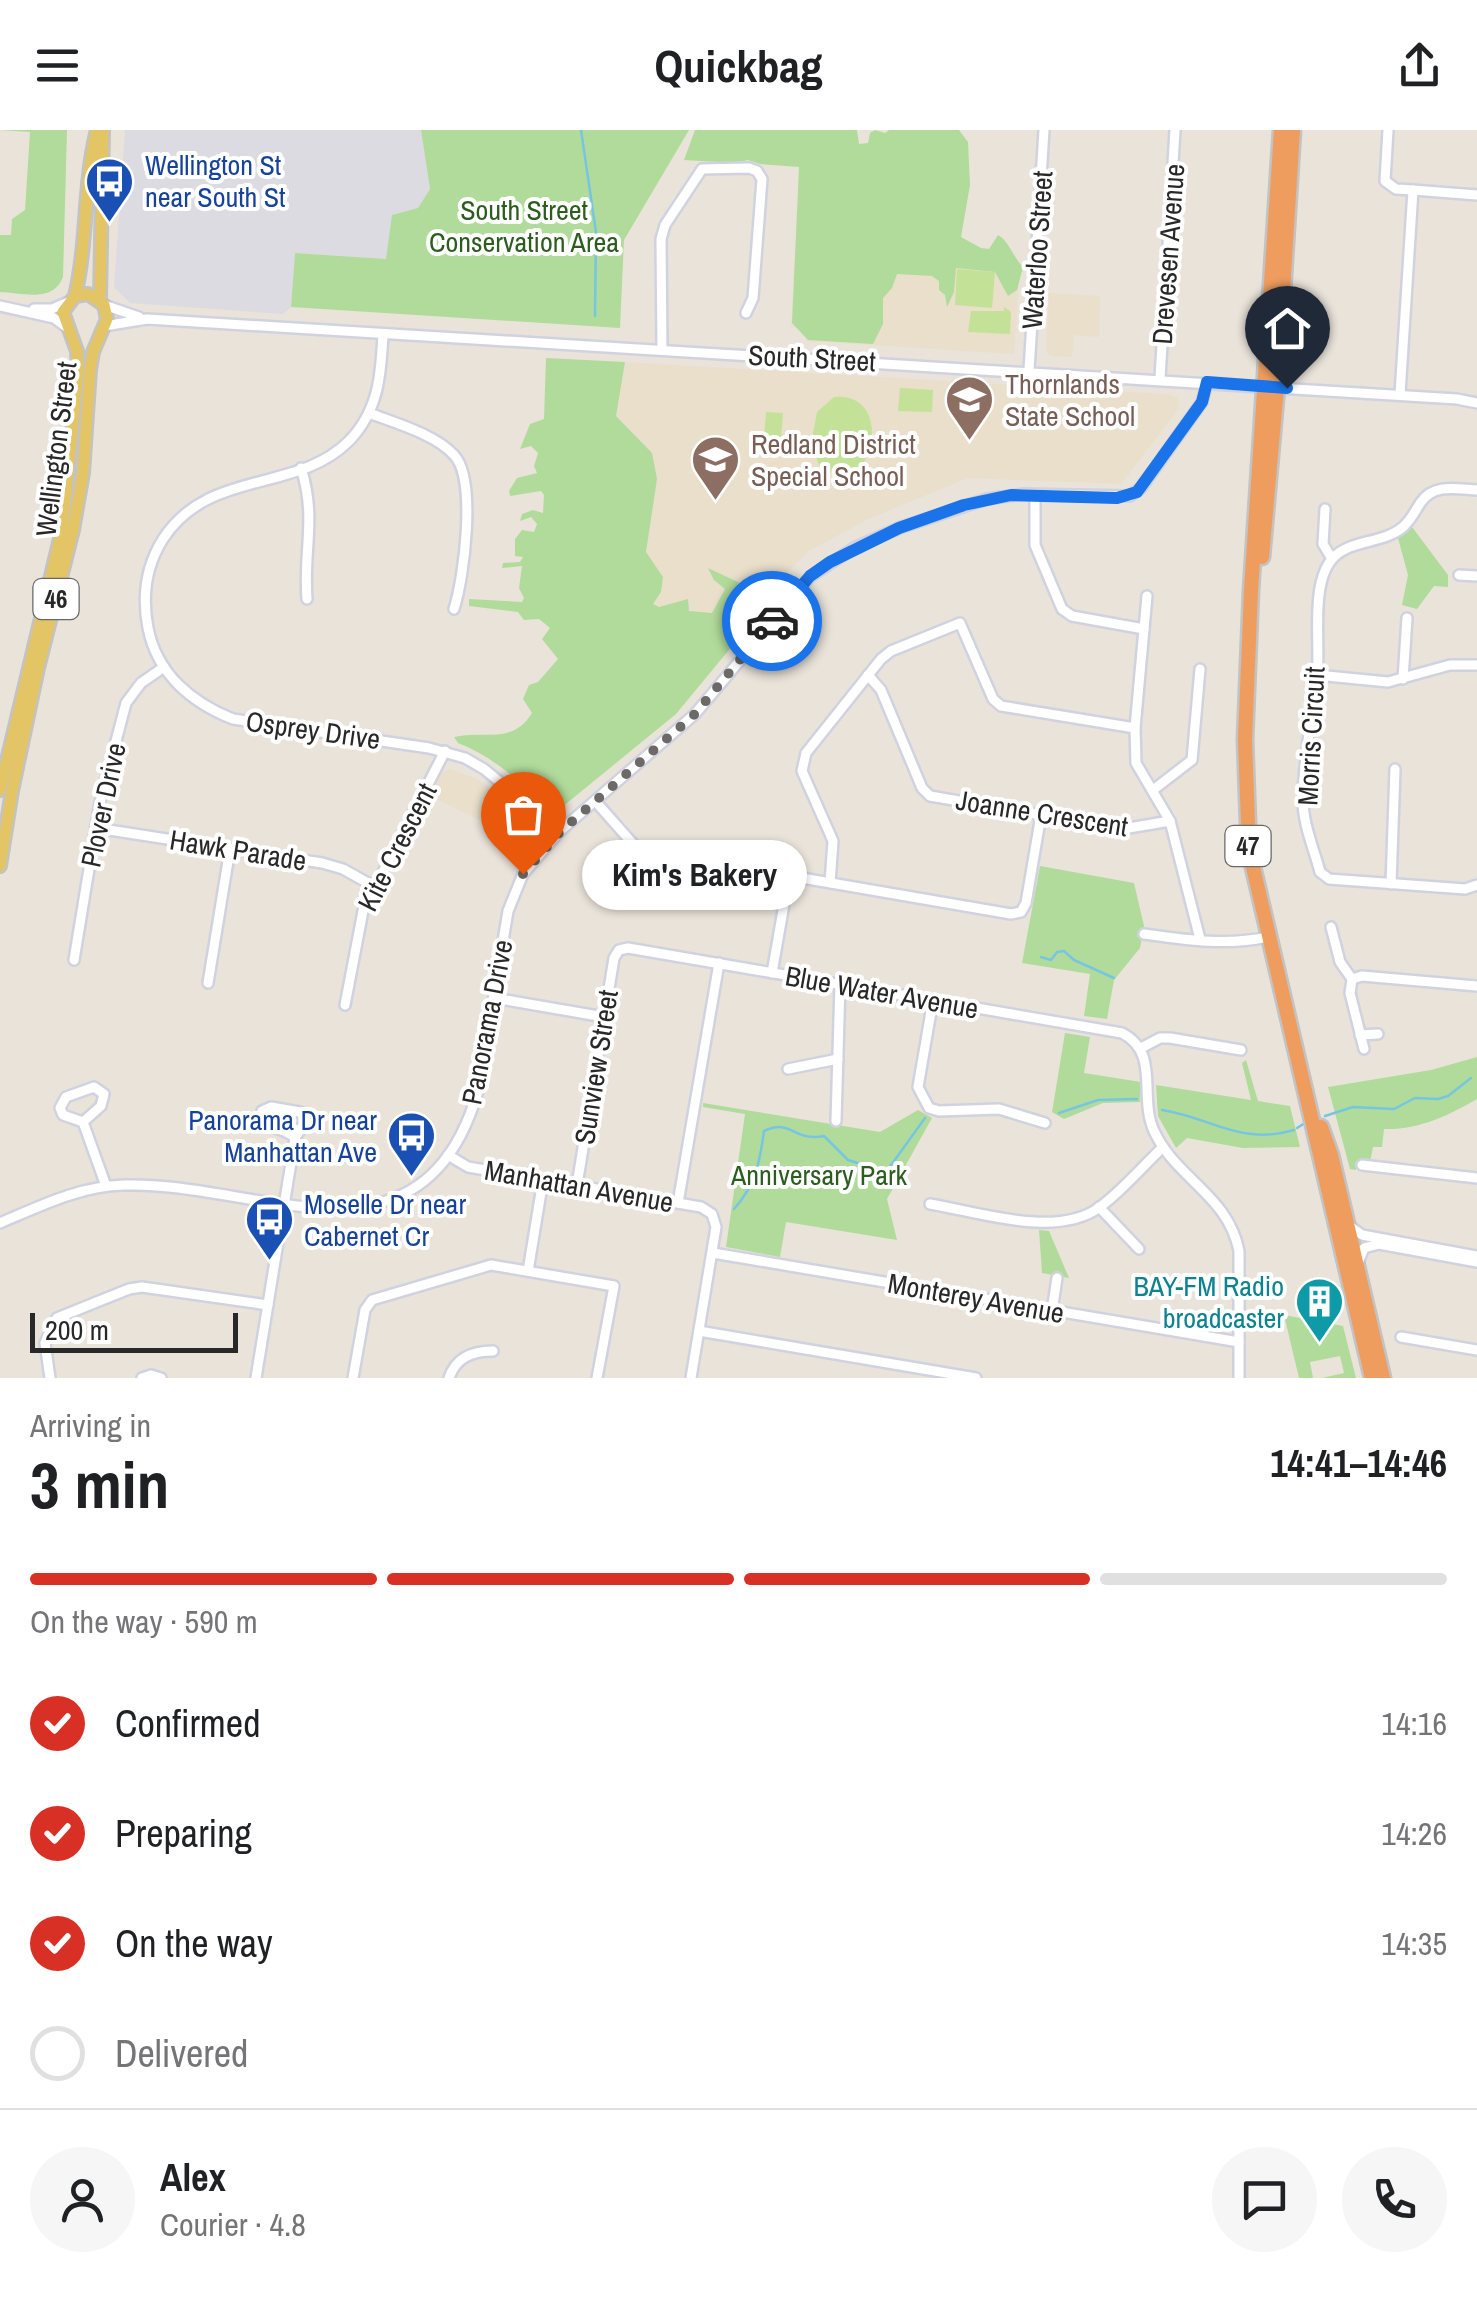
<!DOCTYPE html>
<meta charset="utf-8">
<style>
body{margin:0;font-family:"Archivo Narrow",sans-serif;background:#f6f6f6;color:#202124;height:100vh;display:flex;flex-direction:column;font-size:38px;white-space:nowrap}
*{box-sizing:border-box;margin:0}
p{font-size:32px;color:#757577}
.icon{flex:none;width:55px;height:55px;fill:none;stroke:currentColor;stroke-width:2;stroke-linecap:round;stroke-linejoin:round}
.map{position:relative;height:1248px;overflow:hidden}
.side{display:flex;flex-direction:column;background:#fff;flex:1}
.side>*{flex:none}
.scale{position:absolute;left:30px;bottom:25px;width:208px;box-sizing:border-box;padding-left:10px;border:5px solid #282828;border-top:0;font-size:28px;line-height:35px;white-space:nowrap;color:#282828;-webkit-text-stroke:8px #fff;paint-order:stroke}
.pin{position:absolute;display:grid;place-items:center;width:85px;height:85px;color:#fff;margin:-102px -42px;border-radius:50% 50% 50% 0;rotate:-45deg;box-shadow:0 0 10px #0007}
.pin .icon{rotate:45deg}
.courier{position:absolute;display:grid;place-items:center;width:100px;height:100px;margin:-50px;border:8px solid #1a73e8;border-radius:50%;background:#fff;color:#222;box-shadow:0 2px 12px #0007}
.bubble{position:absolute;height:70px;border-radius:35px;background:#fff;box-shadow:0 2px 8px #0004;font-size:32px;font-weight:800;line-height:70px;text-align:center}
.summary em{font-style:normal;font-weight:800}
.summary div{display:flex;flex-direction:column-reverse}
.summary{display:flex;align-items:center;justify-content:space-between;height:170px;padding:0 30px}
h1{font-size:65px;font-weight:800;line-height:75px}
.bar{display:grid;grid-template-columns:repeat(4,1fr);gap:15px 10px;align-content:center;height:120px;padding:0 30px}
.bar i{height:12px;border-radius:8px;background:#e0e0e0}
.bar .on{background:#d93025}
.bar p{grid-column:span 4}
.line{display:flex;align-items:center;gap:25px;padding:0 30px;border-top:2px solid #e0e0e0}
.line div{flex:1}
.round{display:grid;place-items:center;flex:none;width:105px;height:105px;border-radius:52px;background:#f6f6f6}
ol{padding:0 30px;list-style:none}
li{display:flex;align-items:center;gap:30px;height:110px}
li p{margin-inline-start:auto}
li .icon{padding:10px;border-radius:50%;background:#d93025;color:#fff;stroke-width:4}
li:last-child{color:#757577}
li i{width:55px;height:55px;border:5px solid #e0e0e0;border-radius:50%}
header{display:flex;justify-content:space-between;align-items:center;height:130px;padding:0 30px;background:#fff;font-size:45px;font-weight:800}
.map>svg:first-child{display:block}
.industrial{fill:#dddbe2}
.education{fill:#e9dfcb}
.green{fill:#b1db9b}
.pitch{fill:#c3e298}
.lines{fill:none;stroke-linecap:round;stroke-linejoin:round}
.stream{stroke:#76c6e2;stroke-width:2.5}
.minor-casing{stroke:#d0d3df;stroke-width:14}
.major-casing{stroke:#c3c3c3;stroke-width:16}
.highway-casing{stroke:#c3c3c3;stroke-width:19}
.minor{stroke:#fff;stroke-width:9}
.major{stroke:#e3c565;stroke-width:11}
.highway{stroke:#ef9d5f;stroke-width:14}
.done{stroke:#6c6966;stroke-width:10;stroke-dasharray:0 18}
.route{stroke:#1a73e8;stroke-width:12}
.labels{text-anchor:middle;stroke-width:8;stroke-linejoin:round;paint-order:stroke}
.shield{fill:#fff;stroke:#686868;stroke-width:2.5}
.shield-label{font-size:25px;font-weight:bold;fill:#282828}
.transit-label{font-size:28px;fill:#164399;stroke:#fff;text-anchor:start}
.park-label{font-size:28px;fill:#2c5d1f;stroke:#fff}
.street-label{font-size:28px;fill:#282828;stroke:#fff}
.education-label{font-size:28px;fill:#785e54;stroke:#fff;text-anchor:start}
.culture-label{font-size:28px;fill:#0d838f;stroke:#fff;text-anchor:end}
</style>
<header><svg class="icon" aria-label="menu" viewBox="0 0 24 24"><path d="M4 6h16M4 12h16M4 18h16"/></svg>Quickbag<svg class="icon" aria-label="share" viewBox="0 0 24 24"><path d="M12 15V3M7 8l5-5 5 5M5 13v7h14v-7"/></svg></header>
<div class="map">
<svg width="1477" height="1248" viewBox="0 0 1477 1248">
<rect width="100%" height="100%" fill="#e9e3da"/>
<path class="industrial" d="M125,0H421L430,59L386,129L295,123L291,177L283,184L130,173L114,157Z"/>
<g class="education">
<path d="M795,119L1020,133L1014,224L806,211L807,198L791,197Z"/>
<path d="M1049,163L1100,166L1099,207L1074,205L1072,227L1051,226L1046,222Z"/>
<path d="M625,232L1166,264L1177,267L1179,278L1121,354L968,348L868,389L809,421L778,452L757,486L650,480L645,422L616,286Z"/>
<path d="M450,639L477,649L506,672L486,693L430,666L441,642Z"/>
</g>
<g class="green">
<path d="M0,0H67L63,147C53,173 23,163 0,162V105H11L12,89L25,80L30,2Z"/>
<path d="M421,0H689L624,110L620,198L291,177L295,123L386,129L392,85L418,78L430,59Z"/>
<path d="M695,0H857L859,14L868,13L870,3L875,0L885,3L889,0H959L968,12L970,55L961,107L981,118L989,119L998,105C1009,111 1013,127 1023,137L1017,160L1008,166L995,142L956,138L954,162L947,177L945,165L939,160V151L932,146L897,144L892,158L883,168V194L873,214L808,210L792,193L799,37L760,34L748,30L735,33L684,30Z"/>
<path d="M546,228L625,232L616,286L652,323L657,349L646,422L663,447L661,462L653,474L659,477L688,469L689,481L712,483L725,459L714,450L708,438L740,453L760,467L754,485L757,486L676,584L556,682C525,657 495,627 458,613L454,607C487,600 512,615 532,583L523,569L529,555L538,552L558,529L542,509L550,498L539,489L524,490L518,482L469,476V469L522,472L524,468L519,458L522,436L502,438L503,433L520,432L523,427L515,426V409L522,400L534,402L537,394L531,387L520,391L522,384L533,380L543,383L544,365L541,361L510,366L509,361L517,348L537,343L534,336L538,323L531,316L520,319L530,294L544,289Z"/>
<path d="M1412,397L1448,445V457L1434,456L1417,479L1402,475L1408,445L1398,408Z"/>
<path d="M1040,736L1134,753L1144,796L1140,818L1114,850L1107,889L1084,886L1090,844L1022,833Z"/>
<path d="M1065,903L1090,907L1084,943L1141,952L1140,972L1103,973L1064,989L1052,982Z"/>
<path d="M1477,927V969C1448,986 1418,1000 1384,999L1382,1017H1373L1370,1032H1358L1356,1040L1350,1039L1328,957L1431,940Z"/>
<path d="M1246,930L1258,971L1290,976L1300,1017L1243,1018L1187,1008L1176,1018L1158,986L1156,955L1251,970L1242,933Z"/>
<path d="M703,973L880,1002L918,980L932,988L887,1069L897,1110L786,1092L780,1127L726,1117L745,984L703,977Z"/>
<path d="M1039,1100L1049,1101L1069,1148L1042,1143Z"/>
<path d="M1284,1185L1343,1196L1356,1248H1322L1344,1243L1340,1226L1310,1232L1313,1248H1299Z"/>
</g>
<g class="pitch">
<path d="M957,139L995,142L992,178L955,175Z"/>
<path d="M1004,177L1011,182L1010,204L968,202L971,181H1004Z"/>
<path d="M900,258L933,260L932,282L898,281Z"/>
<path d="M834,267C898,260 873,377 820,337L811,315L817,282Z"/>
<path d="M766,282L783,283L780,320L763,319Z"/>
</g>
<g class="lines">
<g class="stream">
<path d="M581,0L596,102L595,186"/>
<path d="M1041,827L1051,830L1057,822L1064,821L1074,830L1114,848"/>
<path d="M1162,980C1210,987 1240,1016 1294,1000"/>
<path d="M1059,983L1098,970L1137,969"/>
<path d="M1325,986L1353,977L1394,979L1415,968L1438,969L1448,966L1471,948"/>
<path d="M1297,998L1305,993"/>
<path d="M734,1079C755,1056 760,1032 764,1001C792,988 793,1012 824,1006L848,1030L882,1041L889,1038L925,988"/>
</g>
<defs>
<g id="minor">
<path d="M1388,0L1385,51L1396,59L1413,60L1400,264"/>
<path d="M1413,60L1477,65"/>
<path d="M104,175L139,187"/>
<path d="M0,176L54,188L66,197"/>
<path d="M34,179H52L68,172"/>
<path d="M104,196L147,189L1457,269L1477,273"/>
<path d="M383,204C381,244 379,280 349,311C296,364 209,338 163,409C146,436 142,467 148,498C157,544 192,573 233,589L429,618L465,628L484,639L560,701"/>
<path d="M662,219L661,109L665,95L702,39L749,38L757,41L762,49L753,168L746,183"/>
<path d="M1029,240L1044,0"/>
<path d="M1160,248L1175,0"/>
<path d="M369,283C395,293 435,304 454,325C477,349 464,448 454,479"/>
<path d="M301,338C317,388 303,421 307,469"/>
<path d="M1477,360C1457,359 1434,353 1421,372C1415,381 1411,390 1403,397C1383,414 1352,409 1334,427C1309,452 1321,514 1317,546C1312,586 1304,627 1303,667C1302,692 1314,719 1320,742L1329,749L1465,759L1477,755"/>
<path d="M1035,365V415L1062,479L1072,486L1144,499"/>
<path d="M1325,379L1323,414L1332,429"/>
<path d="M1459,445L1477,446"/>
<path d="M868,545L881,560L922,658L930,666L1123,699L1170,691"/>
<path d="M1317,545L1388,552L1450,535H1477"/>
<path d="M1403,549L1407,488"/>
<path d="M1135,598L1147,466"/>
<path d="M1153,660L1192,630L1200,539"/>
<path d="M596,672L634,715L645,721L1011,784L1021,782L1026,773L1041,685"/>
<path d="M96,698L322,733L343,739L375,757"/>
<path d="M830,753L833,711L802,641L806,623L881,529L891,521L960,493L993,569L1001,576L1135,598L1136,633L1170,691L1200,809"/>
<path d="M1391,754L1395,639"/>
<path d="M1331,797L1340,832L1352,849L1350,863L1364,919"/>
<path d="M1144,804C1187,810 1225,816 1268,807"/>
<path d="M74,830L100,672L126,573L141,553L164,537"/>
<path d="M772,843L789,746"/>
<path d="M1352,849L1362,846L1477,856"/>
<path d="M208,853L230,719"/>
<path d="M494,868L604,887"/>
<path d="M933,870L918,957L929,978L939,981L999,979L1045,993"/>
<path d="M345,875L363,781L445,621"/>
<path d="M1360,905L1378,904"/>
<path d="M1141,918L1160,908H1170L1241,920"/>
<path d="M788,939L838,929"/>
<path d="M94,957L104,964L101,976L83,992L63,985L60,978L66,967Z"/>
<path d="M836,991L840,854"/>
<path d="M83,992L106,1056"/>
<path d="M448,1025L468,1037L701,1077L712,1084L716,1097L691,1248"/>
<path d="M1362,1035L1477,1048"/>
<path d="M577,1055L614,828L619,820L628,818L1122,903C1161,923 1138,967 1154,1001C1176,1049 1228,1065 1239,1121V1248"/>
<path d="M678,1073L719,833"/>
<path d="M930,1074C979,1082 1057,1109 1100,1077C1123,1060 1142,1037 1163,1017"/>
<path d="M1099,1077L1139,1119"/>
<path d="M0,1093C40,1076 80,1056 124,1055C257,1051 422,1152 478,961L508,781L523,744L560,701L695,584L810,447L854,418L899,398L987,369L1023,364L1130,366L1141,358L1202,272L1207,253"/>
<path d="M1350,1096L1362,1105L1477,1126"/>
<path d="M713,1123L1239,1212"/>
<path d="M1358,1133L1364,1118L1379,1114L1477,1132"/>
<path d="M528,1141L543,1050"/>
<path d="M1052,1181L1057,1148"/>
<path d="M699,1201L976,1248"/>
<path d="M1401,1207L1477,1220"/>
<path d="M50,1248L45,1213L57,1188L129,1159L142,1157L268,1175"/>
<path d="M142,1248L151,1245L161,1248"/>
<path d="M256,1248L295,1008L306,990L300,982L271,977L262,981V991C272,1000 286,998 295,1008"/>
<path d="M353,1248L365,1180L372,1170L491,1135L614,1156L597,1248"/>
<path d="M449,1248C456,1227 473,1221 493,1221"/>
</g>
<g id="major">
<path d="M75,166C88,111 83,54 97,0"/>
<path d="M100,169L103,0"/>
<path d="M0,660L62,400L78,241L77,221L63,182L75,166L88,164L104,175L107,189L93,222L90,240L83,343L73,400L38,538L12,661L0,736"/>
</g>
<g id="highway">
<path d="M1281,0L1251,460L1245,610L1249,720L1372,1248"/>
<path d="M1262,427L1277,257L1293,0"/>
<path d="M1321,997L1331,1025L1383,1248"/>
</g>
</defs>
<use href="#minor" class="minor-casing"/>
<use href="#major" class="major-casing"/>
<use href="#highway" class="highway-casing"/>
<use href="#minor" class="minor"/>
<use href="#major" class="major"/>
<use href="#highway" class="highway"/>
</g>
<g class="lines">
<path class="done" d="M523,744L560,702L695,584L772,491"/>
<path class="route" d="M772,491L810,446L830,432L899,398L964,375L1011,365L1117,368L1137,362L1202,272L1207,252L1287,258"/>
</g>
<defs>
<symbol id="bus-pin" viewBox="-11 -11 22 30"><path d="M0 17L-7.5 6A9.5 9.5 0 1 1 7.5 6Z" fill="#1a4fb4" stroke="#fff"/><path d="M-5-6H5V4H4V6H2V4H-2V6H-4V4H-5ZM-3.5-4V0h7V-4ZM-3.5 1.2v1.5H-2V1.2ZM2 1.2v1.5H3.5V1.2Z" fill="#fff"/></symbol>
<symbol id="school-pin" viewBox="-11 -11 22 30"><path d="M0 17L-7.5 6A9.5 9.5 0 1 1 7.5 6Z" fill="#8d6e63" stroke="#fff"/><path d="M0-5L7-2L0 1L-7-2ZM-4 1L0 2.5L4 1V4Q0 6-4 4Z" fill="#fff"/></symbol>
<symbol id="building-pin" viewBox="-11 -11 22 30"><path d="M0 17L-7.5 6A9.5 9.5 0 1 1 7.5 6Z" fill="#0f9aa8" stroke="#fff"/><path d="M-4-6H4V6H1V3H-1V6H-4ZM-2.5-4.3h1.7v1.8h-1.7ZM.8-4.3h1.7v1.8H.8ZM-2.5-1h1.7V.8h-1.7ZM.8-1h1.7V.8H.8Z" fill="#fff"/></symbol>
</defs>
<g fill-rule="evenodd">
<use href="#bus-pin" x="82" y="24" width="55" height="75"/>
<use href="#school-pin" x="942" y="242" width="55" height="75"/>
<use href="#school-pin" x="688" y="302" width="55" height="75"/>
<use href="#bus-pin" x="384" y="978" width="55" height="75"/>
<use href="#bus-pin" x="242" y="1062" width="55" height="75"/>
<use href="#building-pin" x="1292" y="1144" width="55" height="75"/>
</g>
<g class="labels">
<g class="shield">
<rect x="33.5" y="449" width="45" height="40" rx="8"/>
<rect x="1225.5" y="696" width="45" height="40" rx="8"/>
</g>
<g class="shield-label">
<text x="56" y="478">46</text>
<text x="1248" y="725">47</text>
</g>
<g class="transit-label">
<text x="145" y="45">Wellington St<tspan x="145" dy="32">near South St</tspan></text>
<text x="377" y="1000" text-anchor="end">Panorama Dr near<tspan x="377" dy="32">Manhattan Ave</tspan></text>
<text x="304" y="1084">Moselle Dr near<tspan x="304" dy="32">Cabernet Cr</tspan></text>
</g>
<g class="park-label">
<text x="524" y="90">South Street<tspan x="524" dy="32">Conservation Area</tspan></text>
<text x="819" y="1055">Anniversary Park</text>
</g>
<g class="street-label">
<text transform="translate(1037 120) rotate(-86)" y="10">Waterloo Street</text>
<text transform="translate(1168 124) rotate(-86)" y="10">Drevesen Avenue</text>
<text transform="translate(812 228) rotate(3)" y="10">South Street</text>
<text transform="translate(56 319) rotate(-83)" y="10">Wellington Street</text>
<text transform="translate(313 600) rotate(8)" y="10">Osprey Drive</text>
<text transform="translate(1311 606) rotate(-87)" y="10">Morris Circuit</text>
<text transform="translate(103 675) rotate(-78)" y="10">Plover Drive</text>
<text transform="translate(1042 683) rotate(9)" y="10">Joanne Crescent</text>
<text transform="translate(397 717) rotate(-63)" y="10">Kite Crescent</text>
<text transform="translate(238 720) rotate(9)" y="10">Hawk Parade</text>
<text transform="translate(882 862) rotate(10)" y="10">Blue Water Avenue</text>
<text transform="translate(487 892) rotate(-79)" y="10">Panorama Drive</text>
<text transform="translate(596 937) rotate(-81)" y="10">Sunview Street</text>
<text transform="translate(579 1056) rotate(10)" y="10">Manhattan Avenue</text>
<text transform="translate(976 1168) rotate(10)" y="10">Monterey Avenue</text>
</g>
<g class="education-label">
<text x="1005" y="264">Thornlands<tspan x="1005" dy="32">State School</tspan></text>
<text x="751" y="324">Redland District<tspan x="751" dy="32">Special School</tspan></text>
</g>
<g class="culture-label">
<text x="1284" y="1166">BAY-FM Radio<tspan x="1284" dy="32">broadcaster</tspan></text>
</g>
</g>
</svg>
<div class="scale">200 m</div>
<div class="pin" style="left:523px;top:744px;background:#ea580c"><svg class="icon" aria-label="bag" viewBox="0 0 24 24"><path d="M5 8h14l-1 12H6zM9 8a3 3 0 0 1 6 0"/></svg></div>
<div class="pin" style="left:1287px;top:258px;background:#1f2937"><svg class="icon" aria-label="home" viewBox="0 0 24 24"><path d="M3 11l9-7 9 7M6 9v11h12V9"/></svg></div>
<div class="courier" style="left:772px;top:491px"><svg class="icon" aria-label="car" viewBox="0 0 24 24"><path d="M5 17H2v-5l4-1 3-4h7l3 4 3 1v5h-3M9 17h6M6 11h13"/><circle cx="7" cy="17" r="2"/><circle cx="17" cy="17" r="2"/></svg></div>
<div class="bubble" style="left:582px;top:710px;width:225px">Kim's Bakery</div>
</div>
<section class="side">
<div class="summary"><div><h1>3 min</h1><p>Arriving in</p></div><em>14:41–14:46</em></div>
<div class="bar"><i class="on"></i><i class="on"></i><i class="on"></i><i></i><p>On the way · 590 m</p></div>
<ol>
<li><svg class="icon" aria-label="check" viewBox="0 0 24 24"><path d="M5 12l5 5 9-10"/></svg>Confirmed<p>14:16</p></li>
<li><svg class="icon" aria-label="check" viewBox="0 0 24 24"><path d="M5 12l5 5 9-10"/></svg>Preparing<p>14:26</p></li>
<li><svg class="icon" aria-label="check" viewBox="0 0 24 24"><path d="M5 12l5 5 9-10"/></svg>On the way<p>14:35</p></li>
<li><i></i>Delivered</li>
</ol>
<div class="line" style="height:180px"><a class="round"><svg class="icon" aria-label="person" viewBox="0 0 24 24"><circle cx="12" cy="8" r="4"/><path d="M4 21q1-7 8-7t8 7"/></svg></a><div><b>Alex</b><p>Courier · 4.8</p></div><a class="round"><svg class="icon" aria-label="chat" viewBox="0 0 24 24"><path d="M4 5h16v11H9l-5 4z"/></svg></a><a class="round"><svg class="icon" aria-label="phone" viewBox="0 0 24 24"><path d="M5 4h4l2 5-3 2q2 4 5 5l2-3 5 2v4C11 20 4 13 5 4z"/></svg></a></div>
</section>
